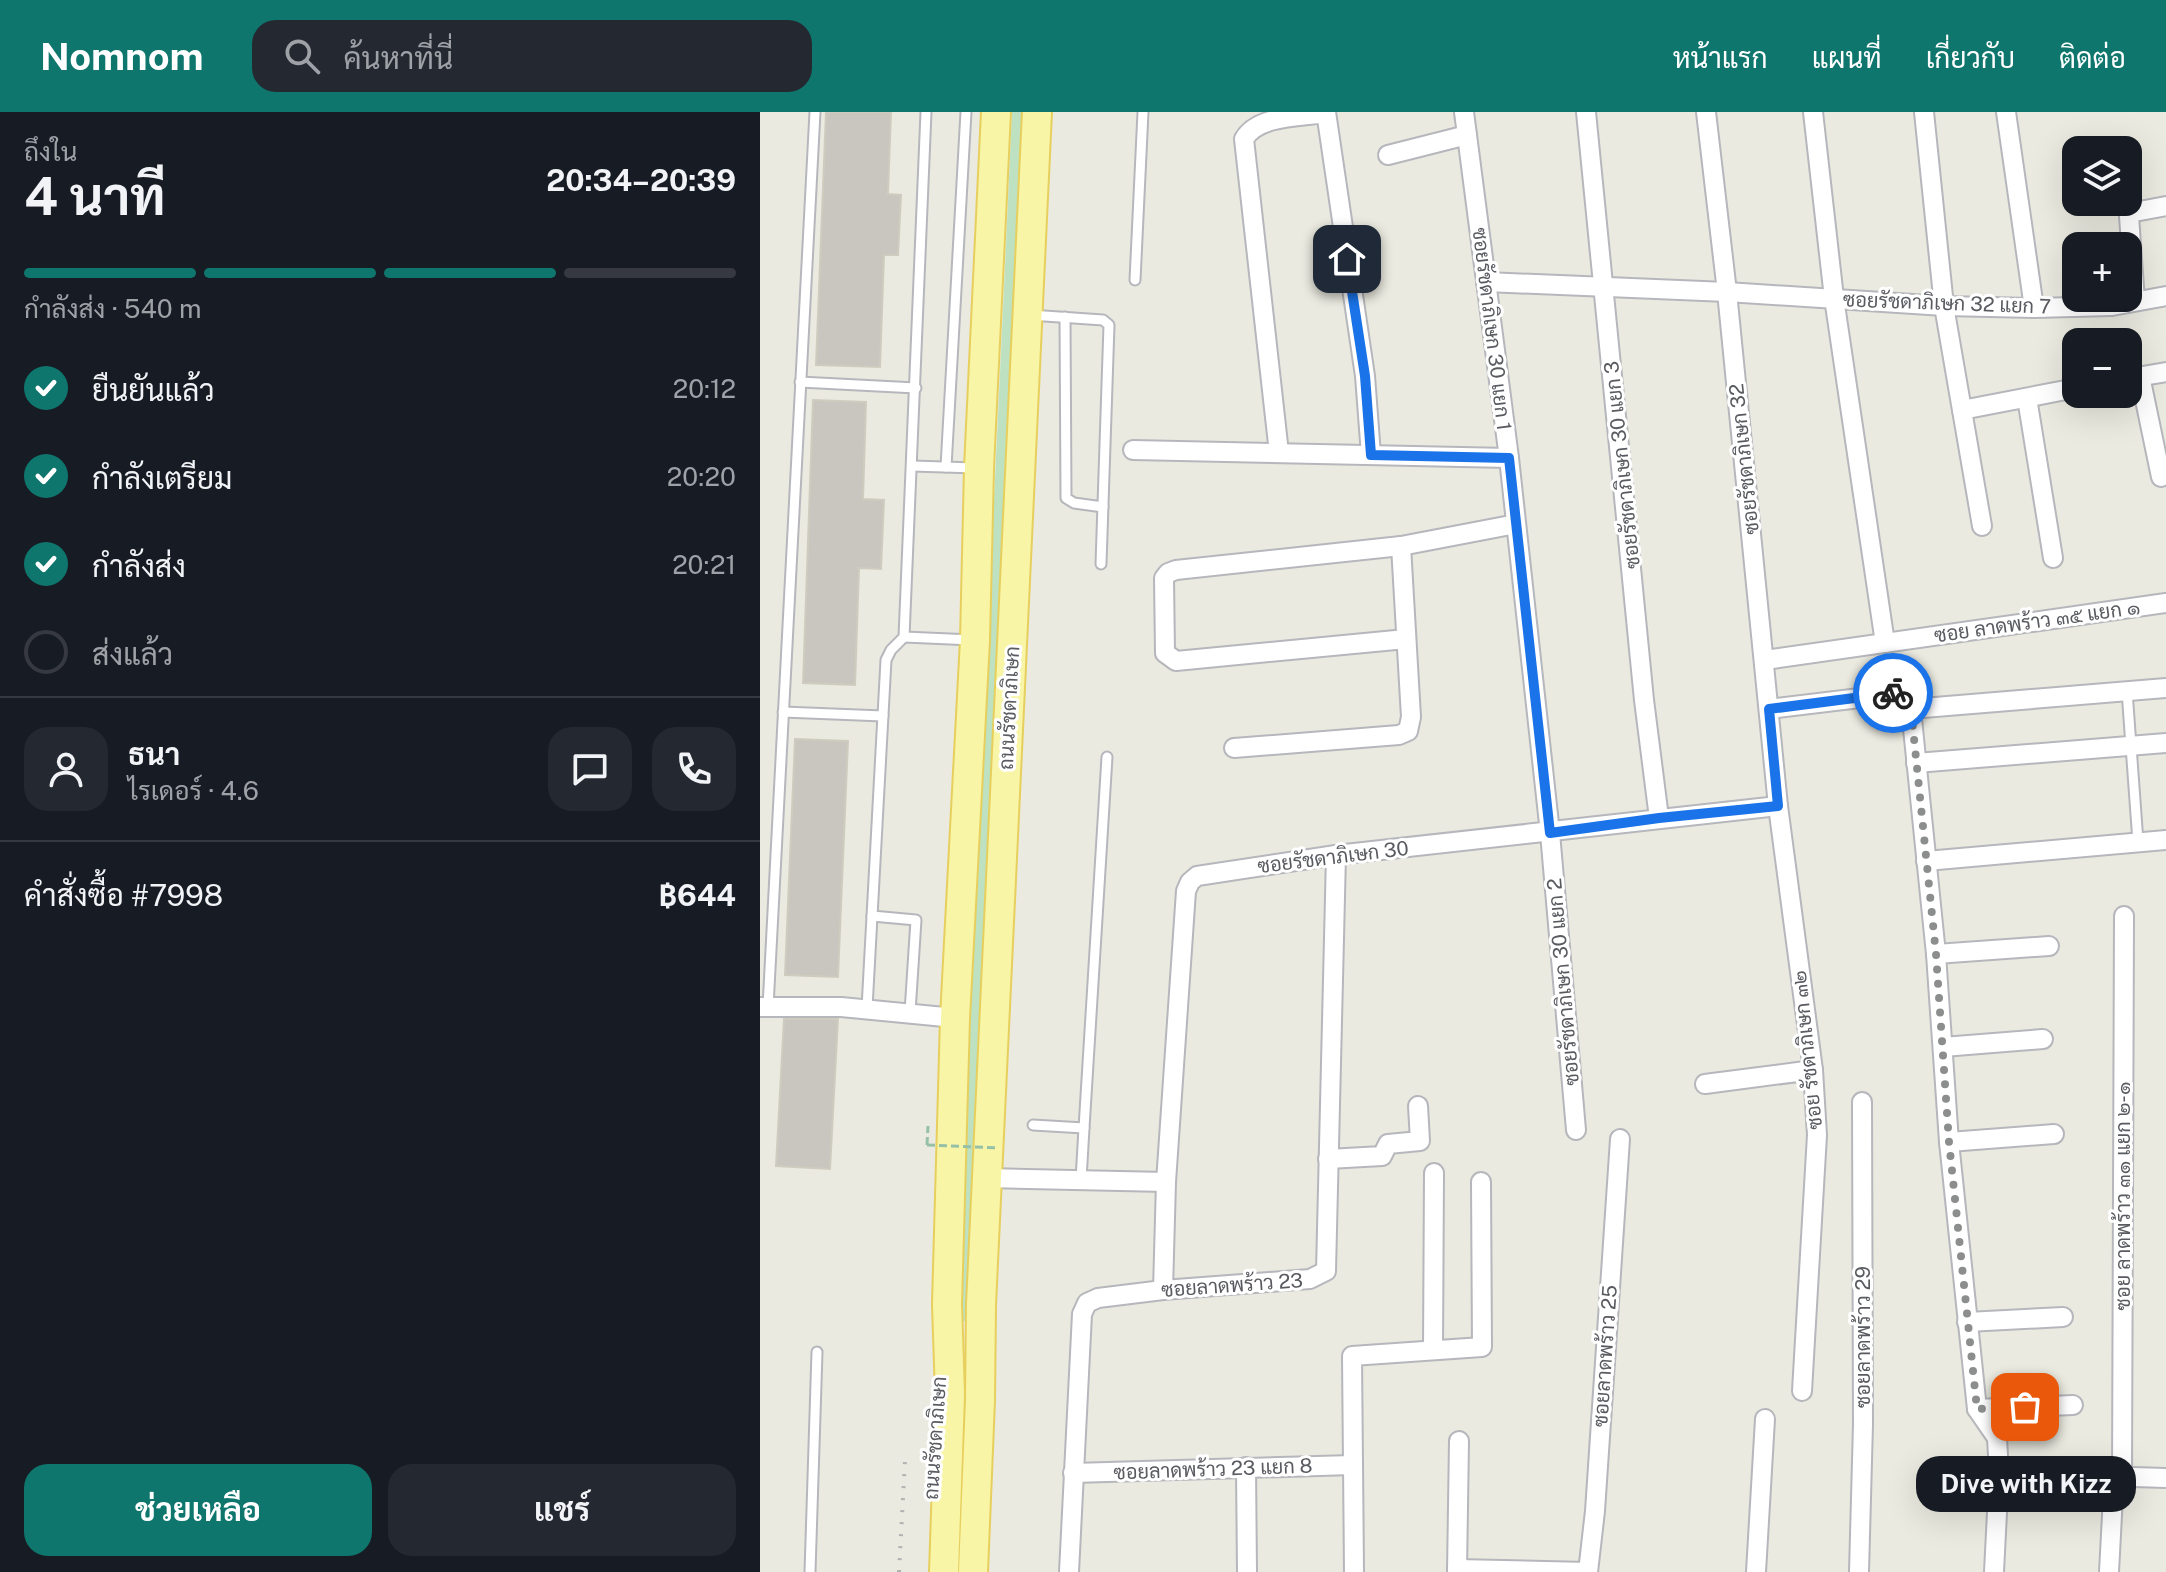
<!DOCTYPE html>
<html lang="th">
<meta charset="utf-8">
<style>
body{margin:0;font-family:"Public Sans",Sarabun,sans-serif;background:#242831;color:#f1f3f6;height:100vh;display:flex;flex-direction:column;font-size:30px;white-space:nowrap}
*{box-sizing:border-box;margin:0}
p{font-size:26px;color:#9ea1a6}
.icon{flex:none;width:44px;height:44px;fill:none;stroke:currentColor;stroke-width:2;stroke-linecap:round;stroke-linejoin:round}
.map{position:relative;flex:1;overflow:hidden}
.side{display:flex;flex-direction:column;background:#171b24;width:760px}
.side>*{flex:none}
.fabs{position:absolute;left:1302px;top:24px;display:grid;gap:16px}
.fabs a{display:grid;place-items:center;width:80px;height:80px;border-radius:16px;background:#171b24;box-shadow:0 8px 32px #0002;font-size:40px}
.pin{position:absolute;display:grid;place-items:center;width:68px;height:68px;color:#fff;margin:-34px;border-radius:16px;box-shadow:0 4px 12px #0006}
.courier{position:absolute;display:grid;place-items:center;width:80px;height:80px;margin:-40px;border:6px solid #1a73e8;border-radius:50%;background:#fff;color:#222;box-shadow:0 2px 10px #0007}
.bubble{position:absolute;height:56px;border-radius:24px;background:#171b24;box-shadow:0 8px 32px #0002;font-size:26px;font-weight:700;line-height:56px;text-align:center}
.summary em{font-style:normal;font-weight:700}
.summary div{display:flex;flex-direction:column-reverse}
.summary{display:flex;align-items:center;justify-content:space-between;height:136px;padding:0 24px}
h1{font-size:52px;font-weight:700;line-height:60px}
.bar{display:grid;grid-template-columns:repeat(4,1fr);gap:12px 8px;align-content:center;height:96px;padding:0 24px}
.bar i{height:10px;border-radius:6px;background:#363941}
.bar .active{background:#0f766e}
.bar p{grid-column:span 4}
.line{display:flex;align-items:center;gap:20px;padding:0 24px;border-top:2px solid #363941}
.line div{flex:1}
.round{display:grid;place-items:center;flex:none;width:84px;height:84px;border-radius:24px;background:#242831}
ol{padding:0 24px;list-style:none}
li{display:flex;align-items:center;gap:24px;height:88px}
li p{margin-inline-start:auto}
li .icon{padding:8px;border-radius:50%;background:#0f766e;color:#fff;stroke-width:4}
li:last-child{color:#9ea1a6}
li i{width:44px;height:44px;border:4px solid #363941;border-radius:50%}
.button{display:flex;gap:16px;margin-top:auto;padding:16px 24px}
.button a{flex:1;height:92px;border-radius:24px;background:#0f766e;color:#fff;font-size:32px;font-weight:700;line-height:92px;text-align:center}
.button a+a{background:#242831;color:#f1f3f6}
header{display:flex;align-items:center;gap:48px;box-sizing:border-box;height:112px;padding:0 40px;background:#0f766e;color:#fff}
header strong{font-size:38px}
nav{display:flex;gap:44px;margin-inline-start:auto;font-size:28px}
.search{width:560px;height:72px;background:#242831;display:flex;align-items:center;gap:20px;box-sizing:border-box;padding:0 28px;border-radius:24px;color:#9ea1a6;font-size:30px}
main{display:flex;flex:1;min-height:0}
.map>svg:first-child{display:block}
.green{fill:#bde1c1}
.building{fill:#c8c6bf;stroke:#cfccbf;stroke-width:2}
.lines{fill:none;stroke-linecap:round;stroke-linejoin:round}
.lane-casing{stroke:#b6b7bc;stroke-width:13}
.street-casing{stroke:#b6b7bc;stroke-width:22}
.primary-casing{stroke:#e7cf5d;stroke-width:32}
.path{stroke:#97c1a7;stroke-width:3;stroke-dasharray:8 4;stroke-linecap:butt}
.lane{stroke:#fff;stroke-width:9}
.street{stroke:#fff;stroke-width:18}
.primary{stroke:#f9f5a7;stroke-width:28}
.rail{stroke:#b1b2b2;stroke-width:4;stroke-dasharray:2 10;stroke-linecap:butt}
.path-bridge{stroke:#97c1a7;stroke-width:3;stroke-dasharray:8 4;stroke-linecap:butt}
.done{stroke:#8c8d8d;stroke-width:8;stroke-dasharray:0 14.4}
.route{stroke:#1a73e8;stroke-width:10}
.labels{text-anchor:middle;stroke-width:6;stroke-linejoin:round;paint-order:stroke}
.street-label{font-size:20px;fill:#595b60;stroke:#fff}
</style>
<header>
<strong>Nomnom</strong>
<div class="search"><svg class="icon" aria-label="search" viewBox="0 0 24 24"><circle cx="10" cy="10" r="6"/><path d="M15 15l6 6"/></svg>ค้นหาที่นี่</div>
<nav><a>หน้าแรก</a><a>แผนที่</a><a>เกี่ยวกับ</a><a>ติดต่อ</a></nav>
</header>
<main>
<section class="side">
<div class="summary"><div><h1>4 นาที</h1><p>ถึงใน</p></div><em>20:34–20:39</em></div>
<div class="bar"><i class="active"></i><i class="active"></i><i class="active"></i><i></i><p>กำลังส่ง · 540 m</p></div>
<ol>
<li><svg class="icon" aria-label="check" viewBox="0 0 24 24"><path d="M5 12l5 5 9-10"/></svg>ยืนยันแล้ว<p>20:12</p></li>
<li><svg class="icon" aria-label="check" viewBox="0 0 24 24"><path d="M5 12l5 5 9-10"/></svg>กำลังเตรียม<p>20:20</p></li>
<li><svg class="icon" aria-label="check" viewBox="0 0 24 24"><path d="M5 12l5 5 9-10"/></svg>กำลังส่ง<p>20:21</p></li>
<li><i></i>ส่งแล้ว</li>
</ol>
<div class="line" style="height:144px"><a class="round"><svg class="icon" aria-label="person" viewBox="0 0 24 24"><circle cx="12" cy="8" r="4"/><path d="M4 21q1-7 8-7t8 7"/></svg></a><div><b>ธนา</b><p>ไรเดอร์ · 4.6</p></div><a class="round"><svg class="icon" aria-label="chat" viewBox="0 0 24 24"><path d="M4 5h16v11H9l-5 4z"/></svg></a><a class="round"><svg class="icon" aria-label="phone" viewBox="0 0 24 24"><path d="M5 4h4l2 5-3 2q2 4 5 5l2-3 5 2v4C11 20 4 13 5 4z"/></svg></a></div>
<div class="line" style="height:104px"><div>คำสั่งซื้อ #7998</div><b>฿644</b></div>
<div class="button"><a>ช่วยเหลือ</a><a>แชร์</a></div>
</section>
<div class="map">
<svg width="1406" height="1460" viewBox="0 0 1406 1460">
<rect width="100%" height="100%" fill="#ebeae0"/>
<path class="green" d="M252,0H264L207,1205L206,1209L201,1210L198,1166C214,777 235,389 252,0Z"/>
<g class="building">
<path d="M66,0H131L128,82L141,83L138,143H124L120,255L56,253Z"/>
<path d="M53,288L106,290L103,387L124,388L121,457L99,456L95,573L43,571Z"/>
<path d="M35,627L88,629L78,865L25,863Z"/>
<path d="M24,907H78L70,1057L16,1054Z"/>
</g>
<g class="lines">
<defs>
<g id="lane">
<path d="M375,168L383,0"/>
<path d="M270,203L343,208L349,213L341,452"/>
<path d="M305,205L306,386L314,391L343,395"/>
<path d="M40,270L156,276"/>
<path d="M152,354L216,356"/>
<path d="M186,355L206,0"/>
<path d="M144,525L213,528"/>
<path d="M1367,579L1378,730"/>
<path d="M23,600L123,604"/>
<path d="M112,804L156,808L150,900"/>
<path d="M8,895L55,0"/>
<path d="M107,896L126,548L131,538L144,525L166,0"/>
<path d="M273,1013L324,1016L347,645"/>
<path d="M321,1068L324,1016"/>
<path d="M50,1460L57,1240"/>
</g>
<g id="street">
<path d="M566,0L605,264L611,343"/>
<path d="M704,0L749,346L790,721L816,1018"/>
<path d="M826,0L884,588L899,706"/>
<path d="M946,0L967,180L1018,694L1053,958L1057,1023L1042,1279"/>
<path d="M1053,0L1074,186L1125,531"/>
<path d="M1164,0L1184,194L1222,414"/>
<path d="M1246,0L1274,196"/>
<path d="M628,43L707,23"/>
<path d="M1368,90L1375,189"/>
<path d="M1369,101L1406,94"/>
<path d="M726,170L967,180L1184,194L1274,196L1352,194L1406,184"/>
<path d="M1380,264L1401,365"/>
<path d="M1371,266L1406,260"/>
<path d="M1267,286L1293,446"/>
<path d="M1202,298L1316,276"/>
<path d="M373,338L749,346"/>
<path d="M519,341L484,27C498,3 541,5 566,1"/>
<path d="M646,527L416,549L405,541L404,466L408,461L416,458L641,434L756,412"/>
<path d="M1005,548L1406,491"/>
<path d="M1009,597L1141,581L1146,585L1151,597L1176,842L1189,1030L1217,1297L1237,1326L1239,1361L1234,1460"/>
<path d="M1151,597L1406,576"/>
<path d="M474,636L639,623L648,619L651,605L641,434"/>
<path d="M1156,651L1406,631"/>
<path d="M1166,749L1406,728"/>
<path d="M1176,842L1289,834"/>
<path d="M0,895H81L195,906"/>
<path d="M1183,935L1283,927"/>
<path d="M945,972L1053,958"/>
<path d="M1189,1030L1294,1022"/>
<path d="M568,1047L622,1044L628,1032L660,1029L658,994"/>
<path d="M227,1066L406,1070L426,779L430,770L437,764L576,743L1018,694"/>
<path d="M403,1178L406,1070"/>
<path d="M1207,1210L1303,1205"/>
<path d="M673,1238L674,1061"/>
<path d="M1217,1297L1313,1293"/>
<path d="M486,1355L487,1460"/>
<path d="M313,1361L593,1353"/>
<path d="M1239,1361L1406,1366"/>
<path d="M1362,1365L1364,804"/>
<path d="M697,1457L828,1460L835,1399L860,1027"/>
<path d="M309,1460L322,1202L327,1191L338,1186L403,1178L550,1167L566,1159L576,743"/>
<path d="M594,1460L592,1244L722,1235L721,1070"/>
<path d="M697,1460L699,1329"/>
<path d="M996,1460L1005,1307"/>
<path d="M1099,1460L1103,1312L1102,990"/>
<path d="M1349,1460L1354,1365"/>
</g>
<g id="primary">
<path d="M184,1460L190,1283L187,1192L195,906L215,528L219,356L236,0"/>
<path d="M213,1460L220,1288L221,1193L277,0"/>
</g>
</defs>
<use href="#lane" class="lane-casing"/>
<use href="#street" class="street-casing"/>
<use href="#primary" class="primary-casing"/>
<path class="path" d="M167,1033L168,1014"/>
<use href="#lane" class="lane"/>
<use href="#street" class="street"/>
<use href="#primary" class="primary"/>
<path class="rail" d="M139,1460L145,1349"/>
<path class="path-bridge" d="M167,1033L238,1036"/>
</g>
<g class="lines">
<path class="done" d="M1133,581C1145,581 1147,587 1151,597L1176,842L1189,1030L1217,1297L1265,1295"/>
<path class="route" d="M587,147L605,264L611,343L749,346L790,721L899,706L1018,694L1009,597L1133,581"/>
</g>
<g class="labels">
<g class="street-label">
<text transform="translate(1187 191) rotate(2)" y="7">ซอยรัชดาภิเษก 32 แยก 7</text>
<text transform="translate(732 217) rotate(83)" y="7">ซอยรัชดาภิเษก 30 แยก 1</text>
<text transform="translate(984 347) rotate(-96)" y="7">ซอยรัชดาภิเษก 32</text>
<text transform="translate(862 353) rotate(-96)" y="7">ซอยรัชดาภิเษก 30 แยก 3</text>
<text transform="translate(1277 509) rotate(-8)" y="7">ซอย ลาดพร้าว ๓๕ แยก ๑</text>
<text transform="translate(249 596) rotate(-87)" y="7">ถนนรัชดาภิเษก</text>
<text transform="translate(573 745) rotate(-7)" y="7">ซอยรัชดาภิเษก 30</text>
<text transform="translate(803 870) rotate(-95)" y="7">ซอยรัชดาภิเษก 30 แยก 2</text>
<text transform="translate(1047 938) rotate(-96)" y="7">ซอย รัชดาภิเษก ๓๒</text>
<text transform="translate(1363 1084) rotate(-90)" y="7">ซอย ลาดพร้าว ๓๑ แยก ๒-๑</text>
<text transform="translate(472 1173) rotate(-4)" y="7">ซอยลาดพร้าว 23</text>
<text transform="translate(1103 1225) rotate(-90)" y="7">ซอยลาดพร้าว 29</text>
<text transform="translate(845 1244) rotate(-86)" y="7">ซอยลาดพร้าว 25</text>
<text transform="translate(175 1326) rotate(-86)" y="7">ถนนรัชดาภิเษก</text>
<text transform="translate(453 1357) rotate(-2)" y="7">ซอยลาดพร้าว 23 แยก 8</text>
</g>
</g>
</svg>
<div class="fabs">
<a><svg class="icon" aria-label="layers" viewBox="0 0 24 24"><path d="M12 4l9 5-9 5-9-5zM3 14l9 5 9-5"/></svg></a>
<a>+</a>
<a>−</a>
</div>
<div class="pin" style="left:1265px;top:1295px;background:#ea580c"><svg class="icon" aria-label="bag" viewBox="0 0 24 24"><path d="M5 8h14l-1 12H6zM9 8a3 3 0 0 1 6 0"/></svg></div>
<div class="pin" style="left:587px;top:147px;background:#1f2937"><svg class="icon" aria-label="home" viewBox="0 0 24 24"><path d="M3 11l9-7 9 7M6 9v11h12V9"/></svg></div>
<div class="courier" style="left:1133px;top:581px"><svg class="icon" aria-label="bike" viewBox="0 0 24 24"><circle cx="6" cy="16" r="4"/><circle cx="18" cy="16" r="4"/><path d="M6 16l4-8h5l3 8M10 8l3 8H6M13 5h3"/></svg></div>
<div class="bubble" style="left:1156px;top:1344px;width:220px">Dive with Kizz</div>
</div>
</main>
